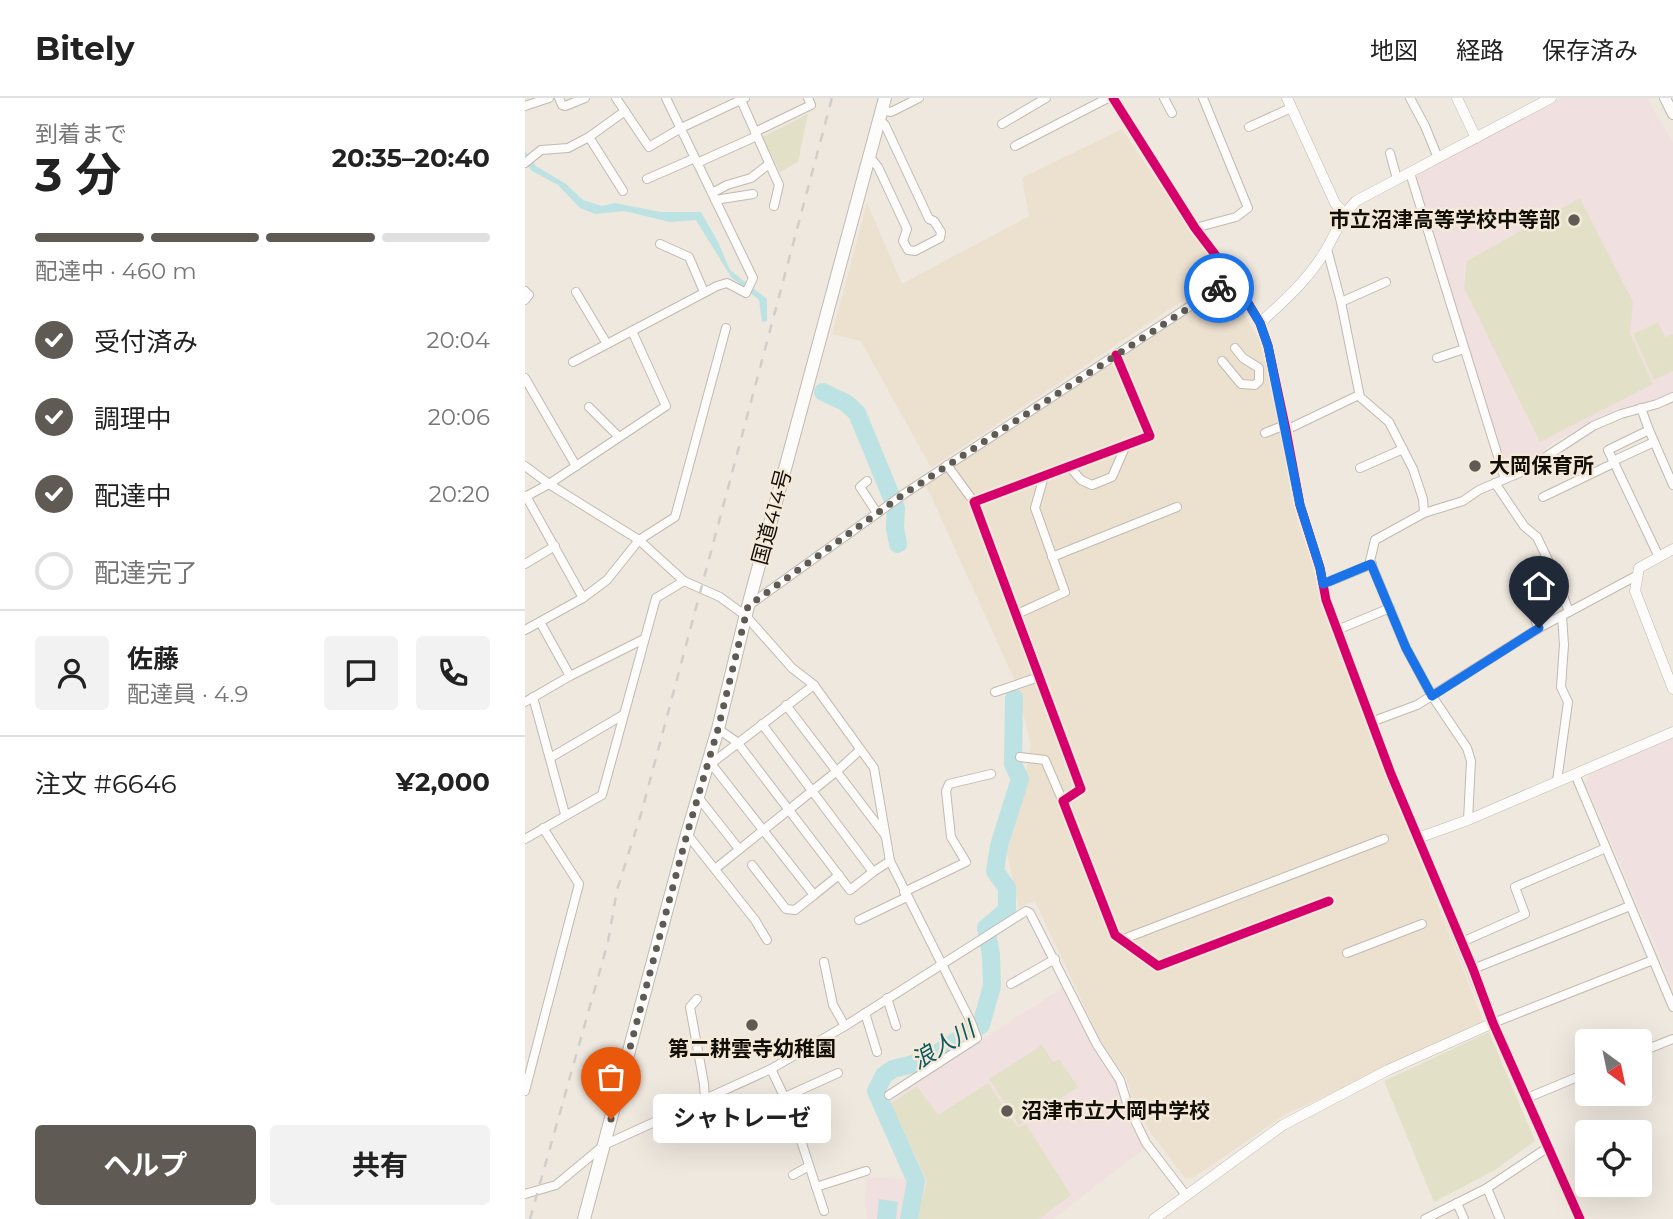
<!DOCTYPE html>
<html lang="ja">
<meta charset="utf-8">
<style>
body{margin:0;font-family:Montserrat,"Noto Sans JP",sans-serif;background:#f2f2f2;color:#222;height:100vh;display:flex;flex-direction:column;font-size:26px;white-space:nowrap}
*{box-sizing:border-box;margin:0}
p{font-size:23px;color:#767676}
.icon{flex:none;width:38px;height:38px;fill:none;stroke:currentColor;stroke-width:2;stroke-linecap:round;stroke-linejoin:round}
.map{position:relative;flex:1;overflow:hidden}
.side{display:flex;flex-direction:column;background:#fff;width:525px}
.side>*{flex:none}
.needle{width:46px;rotate:147deg}
.buttons{position:absolute;left:1050px;top:931px;display:grid;gap:14px}
.buttons a{display:grid;place-items:center;width:77px;height:77px;border-radius:7px;background:#fff;box-shadow:0 7px 28px #0002;font-size:35px}
.pin{position:absolute;display:grid;place-items:center;width:60px;height:60px;color:#fff;margin:-72px -30px;border-radius:50% 50% 50% 0;rotate:-45deg;box-shadow:0 0 7px #0007}
.pin .icon{rotate:45deg}
.courier{position:absolute;display:grid;place-items:center;width:70px;height:70px;margin:-35px;border:5px solid #1a73e8;border-radius:50%;background:#fff;color:#222;box-shadow:0 2px 9px #0007}
.bubble{position:absolute;height:49px;border-radius:7px;background:#fff;box-shadow:0 7px 28px #0002;font-size:23px;font-weight:700;line-height:49px;text-align:center}
.summary em{font-style:normal;font-weight:700}
.summary div{display:flex;flex-direction:column-reverse}
.summary{display:flex;align-items:center;justify-content:space-between;height:119px;padding:0 35px}
h1{font-size:46px;font-weight:700;line-height:52px}
.bar{display:grid;grid-template-columns:repeat(4,1fr);gap:10px 7px;align-content:center;height:84px;padding:0 35px}
.bar i{height:9px;border-radius:5px;background:#e0e0e0}
.bar .active{background:#5f5b54}
.bar p{grid-column:span 4}
.line{display:flex;align-items:center;gap:18px;padding:0 35px;border-top:2px solid #e0e0e0}
.line div{flex:1}
.round{display:grid;place-items:center;flex:none;width:74px;height:74px;border-radius:7px;background:#f2f2f2}
ol{padding:0 35px;list-style:none}
li{display:flex;align-items:center;gap:21px;height:77px}
li p{margin-inline-start:auto}
li .icon{padding:7px;border-radius:50%;background:#5f5b54;color:#fff;stroke-width:4}
li:last-child{color:#767676}
li i{width:38px;height:38px;border:4px solid #e0e0e0;border-radius:50%}
.button{display:flex;gap:14px;margin-top:auto;padding:14px 35px}
.button a{flex:1;height:80px;border-radius:7px;background:#5f5b54;color:#fff;font-size:28px;font-weight:700;line-height:80px;text-align:center}
.button a+a{background:#f2f2f2;color:#222}
header{display:flex;align-items:center;gap:42px;box-sizing:border-box;height:98px;padding:0 35px;background:#fff;border-bottom:2px solid #e0e0e0}
header strong{font-size:33px}
nav{display:flex;gap:38px;margin-inline-start:auto;font-size:24px}
main{display:flex;flex:1;min-height:0}
.map>svg:first-child{display:block}
.built{fill:#ece0cf}
.education{fill:#f1e0e0}
.green{fill:#e2e1c8}
.water{fill:#bde2e3}
.lines{fill:none;stroke-linecap:round;stroke-linejoin:round}
.river{stroke:#bde2e3;stroke-width:18}
.minor-casing{stroke:#bfbab2;stroke-width:10}
.tertiary-casing{stroke:#bfbab2;stroke-width:11}
.secondary-casing{stroke:#bfbab2;stroke-width:12}
.trunk-casing{stroke:#bfbab2;stroke-width:14}
.minor{stroke:#fdfcfa;stroke-width:8}
.tertiary{stroke:#fdfcfa;stroke-width:10}
.secondary{stroke:#fdfcfa;stroke-width:10}
.trunk{stroke:#fdfcfa;stroke-width:12}
.rail{stroke:#d0cecb;stroke-width:2.5;stroke-dasharray:9 9;stroke-linecap:butt}
.cycleway-casing{stroke:#f5e9d9;stroke-width:13}
.cycleway{stroke:#d6006c;stroke-width:9}
.done{stroke:#5f5b54;stroke-width:7;stroke-dasharray:0 12.6}
.route{stroke:#1a73e8;stroke-width:9}
.poi-dot{fill:#5f5b54;stroke:#f5e9d9;stroke-width:2.5}
.labels{text-anchor:middle;stroke-width:5;stroke-linejoin:round;paint-order:stroke}
.poi-label{font-size:21px;font-weight:bold;fill:#120f09;stroke:#f5e9d9;text-anchor:start}
.street-label{font-size:21px;fill:#120f09;stroke:#f5e9d9}
.water-label{font-size:23px;font-style:italic;fill:#0b5b61;stroke:#f5e9d9}
</style>
<header>
<strong>Bitely</strong>
<nav><a>地図</a><a>経路</a><a>保存済み</a></nav>
</header>
<main>
<section class="side">
<div class="summary"><div><h1>3 分</h1><p>到着まで</p></div><em>20:35–20:40</em></div>
<div class="bar"><i class="active"></i><i class="active"></i><i class="active"></i><i></i><p>配達中 · 460 m</p></div>
<ol>
<li><svg class="icon" aria-label="check" viewBox="0 0 24 24"><path d="M5 12l5 5 9-10"/></svg>受付済み<p>20:04</p></li>
<li><svg class="icon" aria-label="check" viewBox="0 0 24 24"><path d="M5 12l5 5 9-10"/></svg>調理中<p>20:06</p></li>
<li><svg class="icon" aria-label="check" viewBox="0 0 24 24"><path d="M5 12l5 5 9-10"/></svg>配達中<p>20:20</p></li>
<li><i></i>配達完了</li>
</ol>
<div class="line" style="height:126px"><a class="round"><svg class="icon" aria-label="person" viewBox="0 0 24 24"><circle cx="12" cy="8" r="4"/><path d="M4 21q1-7 8-7t8 7"/></svg></a><div><b>佐藤</b><p>配達員 · 4.9</p></div><a class="round"><svg class="icon" aria-label="chat" viewBox="0 0 24 24"><path d="M4 5h16v11H9l-5 4z"/></svg></a><a class="round"><svg class="icon" aria-label="phone" viewBox="0 0 24 24"><path d="M5 4h4l2 5-3 2q2 4 5 5l2-3 5 2v4C11 20 4 13 5 4z"/></svg></a></div>
<div class="line" style="height:91px"><div>注文 #6646</div><b>¥2,000</b></div>
<div class="button"><a>ヘルプ</a><a>共有</a></div>
</section>
<div class="map">
<svg width="1148" height="1121" viewBox="0 0 1148 1121">
<rect width="100%" height="100%" fill="#efe8df"/>
<g class="built">
<path d="M597,31L696,177L406,370L336,243L307,236L342,105L377,186L504,118L497,80Z"/>
<path d="M694,196H706L736,244L775,431L791,472L796,502L841,625L956,917L957,927L761,1016L668,1080H660L625,1034L608,1002L601,980L576,944L510,803L494,809L482,755L491,723L506,648L491,585L401,387Z"/>
</g>
<g class="education">
<path d="M1037,0H1122L1148,45V295L1120,305L1094,310L1066,323L1023,348L1012,359L981,375L890,84L892,77Z"/>
<path d="M1148,639V889L1061,685L1066,674Z"/>
<path d="M539,889L567,949L591,984L603,1023L620,1050L528,1121H342L340,1108L342,1079L397,1082L360,1004Z"/>
</g>
<g class="green">
<path d="M283,16L273,64L255,74L237,39Z"/>
<path d="M1055,100L1108,204L1105,235L1128,286L1015,344L939,190L942,163Z"/>
<path d="M1133,224L1140,239L1148,236V273L1129,282L1108,236Z"/>
<path d="M964,934L1010,1043L970,1072L909,1104L859,983Z"/>
<path d="M517,947L528,964L534,961L553,989L494,1027L464,981Z"/>
<path d="M463,985L493,1030L501,1026L546,1097L514,1121H392L402,1083L366,1005L392,988L413,1017Z"/>
</g>
<g class="water">
<path d="M0,53L11,68L41,86L58,102L77,108L90,105L136,114H176L193,144L205,172L242,201V223L237,224L234,202L206,179L171,122L145,124L99,113L70,116L55,110L33,87L7,73L0,65Z"/>
<path d="M354,1101L373,1104L371,1121H352Z"/>
</g>
<g class="lines">
<g class="river">
<path d="M298,294L321,305L332,315L371,410L370,430L373,446"/>
<path d="M384,1121L391,1083L351,993L359,977L368,971L400,963L456,927L467,888L466,857L461,830L482,812V790L470,773L474,748L495,681L488,666L489,600"/>
</g>
<defs>
<g id="minor">
<path d="M34,0L37,7L40,8L60,0"/>
<path d="M91,0L124,49L156,30L220,0"/>
<path d="M215,0L254,87L249,108"/>
<path d="M588,0L670,130L708,180L735,225L743,248L761,332L775,407L795,470L801,502L866,676L893,740"/>
<path d="M639,0L647,15"/>
<path d="M885,0L900,28L913,60"/>
<path d="M0,8L24,0"/>
<path d="M356,12L366,14L394,0"/>
<path d="M477,26L521,0"/>
<path d="M724,29L766,10"/>
<path d="M230,34L286,7L283,0"/>
<path d="M64,39L98,93"/>
<path d="M490,48L583,0"/>
<path d="M865,55L872,81"/>
<path d="M344,58L353,69L382,131L378,143L383,152L390,153L415,140L416,134L409,123L404,121L360,27L354,21"/>
<path d="M0,65L16,52L43,50L64,39L100,13"/>
<path d="M172,65L232,38"/>
<path d="M885,75L980,381"/>
<path d="M122,81L170,60"/>
<path d="M187,95L202,87L226,80L244,66"/>
<path d="M190,102L228,96"/>
<path d="M670,130L711,119L723,110L678,0"/>
<path d="M135,146L164,159L179,194"/>
<path d="M802,151L816,204L835,299L864,324L888,371L898,401L899,415L850,442L845,463L881,550L907,598L942,650L946,663L943,722"/>
<path d="M0,193L4,197L0,202"/>
<path d="M51,194L82,246"/>
<path d="M816,204L861,184"/>
<path d="M591,257L625,338L449,404L556,691L538,703L590,837L633,868L804,803"/>
<path d="M912,260L939,251"/>
<path d="M697,263L716,286L730,287L734,283V270L718,260L710,250"/>
<path d="M48,264L192,188L202,185L221,195L228,180L141,0"/>
<path d="M0,280L51,368"/>
<path d="M64,309L94,339"/>
<path d="M1116,310L1124,332L1083,352L1134,459"/>
<path d="M761,332L834,297"/>
<path d="M1124,332L1148,387"/>
<path d="M740,335L760,327"/>
<path d="M1088,363L1129,344"/>
<path d="M422,367L449,404"/>
<path d="M0,368L24,386L114,442L159,483L195,499L221,518L267,570L289,587L349,670L365,763L446,924L452,940L364,997"/>
<path d="M544,368L556,382L567,387L587,379L601,347"/>
<path d="M835,370L878,351"/>
<path d="M342,383L335,389L352,415"/>
<path d="M970,385L999,428L1012,439L1032,481L1044,514"/>
<path d="M1,398L58,500"/>
<path d="M0,399L24,386L141,308L107,233"/>
<path d="M1018,399L1089,365"/>
<path d="M899,415L938,403L954,392L999,373L1068,328L1096,316L1132,306L1148,299"/>
<path d="M527,459L652,409"/>
<path d="M0,466L30,448"/>
<path d="M996,482L1005,502L1013,531"/>
<path d="M798,486L847,466"/>
<path d="M223,508L379,396L708,180"/>
<path d="M490,517L540,494L510,410L519,378"/>
<path d="M15,524L45,578"/>
<path d="M0,532L58,500L82,482L114,442L150,419L201,230"/>
<path d="M812,532L865,510"/>
<path d="M470,594L514,579"/>
<path d="M8,599L40,716"/>
<path d="M0,604L45,578L119,541"/>
<path d="M261,607L360,737"/>
<path d="M846,624L892,607L1014,530L1111,478"/>
<path d="M237,626L348,774"/>
<path d="M193,631L212,644L325,792L348,774L365,763"/>
<path d="M495,659L520,662L539,706"/>
<path d="M25,660L98,617"/>
<path d="M184,663L289,797L270,812L261,811L227,767"/>
<path d="M187,665L289,587"/>
<path d="M1050,676L1148,909"/>
<path d="M1032,683L1043,604L1036,589L1039,547L1037,518"/>
<path d="M173,699L214,751"/>
<path d="M162,736L230,822L242,842"/>
<path d="M0,741L77,697L131,500L159,483"/>
<path d="M190,771L312,673L335,652"/>
<path d="M379,794L441,764L426,739L421,693L424,686L466,676"/>
<path d="M289,797L314,777"/>
<path d="M334,822L382,799"/>
<path d="M596,842L859,741"/>
<path d="M937,844L1000,816L990,789L1081,750"/>
<path d="M822,855L897,826"/>
<path d="M299,864L308,907L320,928"/>
<path d="M948,871L1105,808"/>
<path d="M486,886L530,861"/>
<path d="M362,900L371,928"/>
<path d="M172,901L165,909L179,986L180,1002"/>
<path d="M340,915L352,954"/>
<path d="M968,925L1128,862"/>
<path d="M1115,954L1148,941"/>
<path d="M246,971L267,1015L299,1113"/>
<path d="M0,993L54,786L18,730"/>
<path d="M260,999L313,975"/>
<path d="M1002,1000L1062,975"/>
<path d="M245,1025L266,1011"/>
<path d="M268,1077L284,1068"/>
<path d="M291,1089L341,1073"/>
<path d="M962,1090L975,1121"/>
<path d="M0,1096L31,1087L79,1047L246,971L320,928L501,813L505,815L572,947L595,982L603,1008L621,1045L660,1096"/>
<path d="M932,1105L939,1121"/>
<path d="M900,1121L962,1090L1022,1050"/>
</g>
<g id="tertiary">
<path d="M762,0L810,105L819,115"/>
<path d="M932,0L951,40"/>
<path d="M735,225C760,202 785,180 802,150C812,133 817,117 831,103L1026,0"/>
<path d="M1148,451L1114,470L1110,493L1148,591"/>
<path d="M629,1121L758,1027L863,972L968,925"/>
<path d="M1055,1121L968,925L893,740L943,722L1148,634"/>
</g>
<path id="secondary" d="M1140,0L1148,16"/>
<path id="trunk" d="M59,1121L162,736L193,631L223,508L360,0"/>
</defs>
<use href="#minor" class="minor-casing"/>
<use href="#tertiary" class="tertiary-casing"/>
<use href="#secondary" class="secondary-casing"/>
<use href="#trunk" class="trunk-casing"/>
<use href="#minor" class="minor"/>
<use href="#tertiary" class="tertiary"/>
<use href="#secondary" class="secondary"/>
<use href="#trunk" class="trunk"/>
<path class="rail" d="M5,1121L83,844L92,792L116,716L307,0"/>
<defs>
<g id="cycleway">
<path d="M588,0L670,130L708,180L735,225L743,248L761,332L775,407L795,470L801,502L866,676L948,871L968,925L1055,1121"/>
<path d="M591,257L625,338L449,404L556,691L538,703L590,837L633,868L804,803"/>
</g>
</defs>
<use href="#cycleway" class="cycleway-casing"/>
<use href="#cycleway" class="cycleway"/>
</g>
<g class="lines">
<path class="done" d="M86,1021L162,736L193,631L223,508L379,396L694,190"/>
<path class="route" d="M694,190L708,180L735,225L743,248L775,407L795,470L798,486L846,466L881,550L907,598L1014,530"/>
</g>
<g class="poi-dot">
<circle cx="1049" cy="122" r="7"/>
<circle cx="950" cy="368" r="7"/>
<circle cx="227" cy="927" r="7"/>
<circle cx="482" cy="1013" r="7"/>
</g>
<g class="labels">
<g class="poi-label">
<text x="1035" y="129" text-anchor="end">市立沼津高等学校中等部</text>
<text x="964" y="375">大岡保育所</text>
<text x="227" y="958" text-anchor="middle">第二耕雲寺幼稚園</text>
<text x="496" y="1020">沼津市立大岡中学校</text>
</g>
<g class="street-label">
<text transform="translate(247 419) rotate(-75)" y="7">国道414号</text>
</g>
<g class="water-label">
<text transform="translate(418 947) rotate(-31)" y="8">浪人川</text>
</g>
</g>
</svg>
<div class="buttons">
<a><svg class="needle" viewBox="-14 -14 28 28"><path d="M0-13l5 13h-10z" fill="#e53935"/><path d="M0 13l5-13h-10z" fill="#767676"/></svg></a>
<a><svg class="icon" aria-label="locate" viewBox="0 0 24 24"><circle cx="12" cy="12" r="6"/><path d="M12 2v4M12 18v4M2 12h4M18 12h4"/></svg></a>
</div>
<div class="pin" style="left:86px;top:1021px;background:#ea580c"><svg class="icon" aria-label="bag" viewBox="0 0 24 24"><path d="M5 8h14l-1 12H6zM9 8a3 3 0 0 1 6 0"/></svg></div>
<div class="pin" style="left:1014px;top:530px;background:#1f2937"><svg class="icon" aria-label="home" viewBox="0 0 24 24"><path d="M3 11l9-7 9 7M6 9v11h12V9"/></svg></div>
<div class="courier" style="left:694px;top:190px"><svg class="icon" aria-label="bike" viewBox="0 0 24 24"><circle cx="6" cy="16" r="4"/><circle cx="18" cy="16" r="4"/><path d="M6 16l4-8h5l3 8M10 8l3 8H6M13 5h3"/></svg></div>
<div class="bubble" style="left:128px;top:996px;width:178px">シャトレーゼ</div>
</div>
</main>
